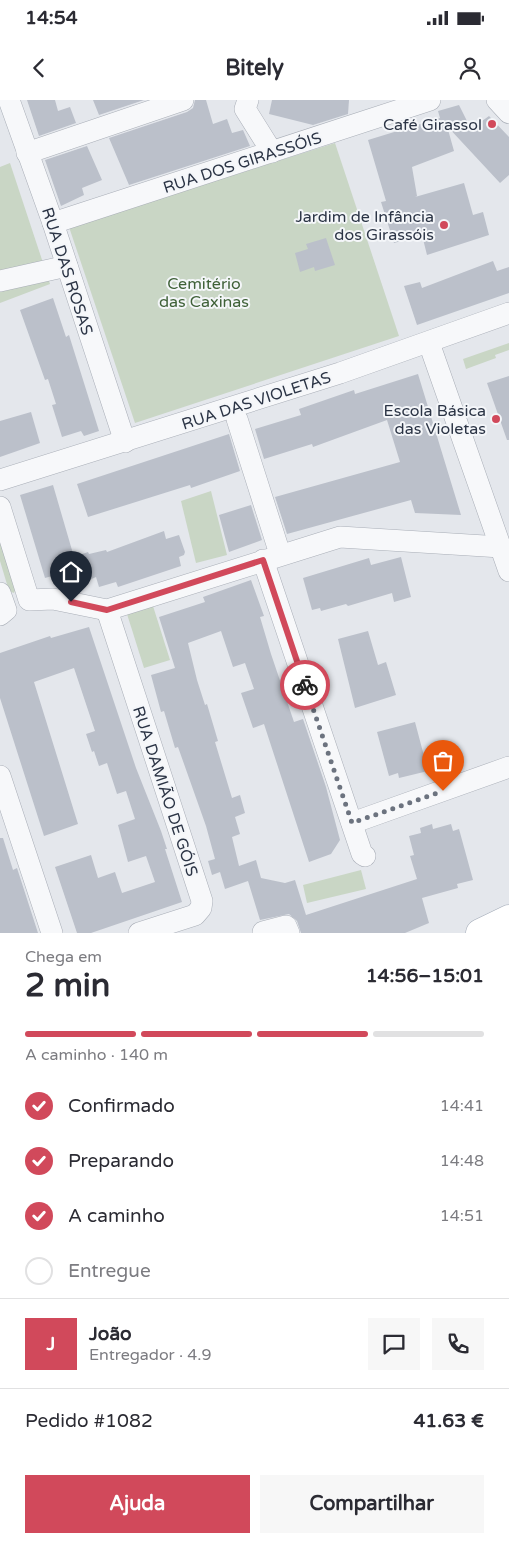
<!DOCTYPE html>
<html lang="pt">
<meta charset="utf-8">
<style>
body{margin:0;font-family:"Varela Round",sans-serif;background:#f7f7f7;color:#2b2b33;height:100vh;display:flex;flex-direction:column;font-size:19px;white-space:nowrap}
*{box-sizing:border-box;margin:0}
p{font-size:16px;color:#7c7c81}
.icon{flex:none;width:28px;height:28px;fill:none;stroke:currentColor;stroke-width:2;stroke-linecap:round;stroke-linejoin:round}
.map{position:relative;height:833px;overflow:hidden}
.details{display:flex;flex-direction:column;background:#fff;flex:1}
.details>*{flex:none}
.pin{position:absolute;display:grid;place-items:center;width:42px;height:42px;color:#fff;margin:-51px -21px;border-radius:50% 50% 50% 0;rotate:-45deg;box-shadow:0 0 5px #0007}
.pin .icon{rotate:45deg}
.courier{position:absolute;display:grid;place-items:center;width:50px;height:50px;margin:-25px;border:4px solid #d1495b;border-radius:50%;background:#fff;color:#222;box-shadow:0 1px 6px #0007}
.overview em{font-style:normal;font-weight:700}
.overview div{display:flex;flex-direction:column-reverse}
.overview{display:flex;align-items:center;justify-content:space-between;height:85px;padding:0 25px}
h1{font-size:32px;font-weight:700;line-height:38px}
.bar{display:grid;grid-template-columns:repeat(4,1fr);gap:8px 5px;align-content:center;height:60px;padding:0 25px}
.bar i{height:6px;border-radius:4px;background:#e1e1e2}
.bar .current{background:#d1495b}
.bar p{grid-column:span 4}
.line{display:flex;align-items:center;gap:12px;padding:0 25px;border-top:1px solid #e1e1e2}
.line div{flex:1}
.round{display:grid;place-items:center;flex:none;width:52px;height:52px;border-radius:0px;background:#f7f7f7}
ol{padding:0 25px;list-style:none}
li{display:flex;align-items:center;gap:15px;height:55px}
li p{margin-inline-start:auto}
li .icon{padding:5px;border-radius:50%;background:#d1495b;color:#fff;stroke-width:4}
li:last-child{color:#7c7c81}
li i{width:28px;height:28px;border:2px solid #e1e1e2;border-radius:50%}
.primary-button{display:flex;gap:10px;margin-top:auto;padding:10px 25px}
.primary-button a{flex:1;height:58px;border-radius:0px;background:#d1495b;color:#fff;font-size:20px;font-weight:700;line-height:58px;text-align:center}
.primary-button a+a{background:#f7f7f7;color:#2b2b33}
.status{display:flex;justify-content:space-between;align-items:center;height:35px;padding:0 25px;background:#fff;direction:ltr}
.status svg{height:14px;fill:currentColor}
header{display:flex;justify-content:space-between;align-items:center;height:65px;padding:0 25px;background:#fff;font-size:22px;font-weight:700}
.map>svg:first-child{display:block}
.green{fill:#c9d6c5}
.building{fill:#bbc0ca}
.lines{fill:none;stroke-linecap:round;stroke-linejoin:round}
.minor-casing{stroke:#a9aeb7;stroke-width:22}
.major-casing{stroke:#a3abb8;stroke-width:29}
.minor{stroke:#f7f8fa;stroke-width:21}
.major{stroke:#fff;stroke-width:28}
.done{stroke:#6c737f;stroke-width:5;stroke-dasharray:0 9}
.route{stroke:#d1495b;stroke-width:6}
.poi-dot{fill:#d1495b;stroke:#f4f6f9;stroke-width:2}
.labels{text-anchor:middle;stroke-width:4;stroke-linejoin:round;paint-order:stroke}
.poi-label{font-size:16px;fill:#2b3445;stroke:#f4f6f9;text-anchor:end}
.street-label{font-size:16px;fill:#2b3445;stroke:#f4f6f9}
.park-label{font-size:16px;fill:#3f6138;stroke:#f4f6f9}
</style>
<div class="status"><b>14:54</b><svg viewBox="0 0 49 12"><path d="M0 12V9h3v3zM5 12V6h3v6zM10 12V3h3v9zM15 12V0h3v12zM26 1h20v11H26zM47 4h2v5h-2z"/></svg></div>
<header><svg class="icon" aria-label="back" viewBox="0 0 24 24"><path d="M15 5l-7 7 7 7"/></svg>Bitely<svg class="icon" aria-label="person" viewBox="0 0 24 24"><circle cx="12" cy="8" r="4"/><path d="M4 21q1-7 8-7t8 7"/></svg></header>
<div class="map">
<svg width="509" height="833" viewBox="0 0 509 833">
<rect width="100%" height="100%" fill="#e4e7ec"/>
<g class="green">
<path d="M335,43L399,236L135,323L69,127Z"/>
<path d="M10,63L50,184L0,203V67Z"/>
<path d="M509,243V250L495,255L496,258L466,269L463,259Z"/>
<path d="M211,391L227,455L196,463L181,401Z"/>
<path d="M0,436L16,488L14,493L9,491L0,461Z"/>
<path d="M153,506L170,560L144,568L127,514Z"/>
<path d="M361,770L366,789L307,803L303,785Z"/>
</g>
<g class="building">
<path d="M27,0H55L58,11L70,7L76,23L39,36Z"/>
<path d="M93,0H144L99,15Z"/>
<path d="M195,0H206L213,24L227,19L232,33L243,30L250,46L129,85L109,38L187,12L193,8Z"/>
<path d="M272,0H349L348,14L313,25L269,14Z"/>
<path d="M459,5L471,29L489,16L509,37V75L500,83L447,26L454,51L412,67L417,96L415,97L464,83L473,115L483,112L489,135L427,155L422,135L394,143L381,102L386,101L368,40L440,18L438,11Z"/>
<path d="M87,46L102,80L82,88L84,95L61,106L45,60Z"/>
<path d="M326,138L335,165L315,171L314,167L300,172L295,153L308,149L306,144Z"/>
<path d="M493,161L497,171L509,167V193L417,225L404,186L420,182L422,188Z"/>
<path d="M53,198L66,237L69,235L99,331L84,336L81,331L62,337L52,305L56,304L48,279L45,280L20,210Z"/>
<path d="M418,274L461,415L415,413L411,400L287,434L275,397L400,362L387,320L313,347L312,344L264,359L255,329L301,315L299,309L354,290L355,294Z"/>
<path d="M509,276V340H507L487,283Z"/>
<path d="M31,312L40,343L0,357V321Z"/>
<path d="M229,334L240,371L191,388L190,385L88,417L77,384Z"/>
<path d="M53,385L74,457L88,452L89,454L106,450L107,452L164,431L166,439L179,435L185,452L184,455L179,457L181,466L118,487L116,482L99,487L96,477L80,484L77,476L53,481L52,476L45,478L20,395Z"/>
<path d="M251,405L262,440L229,452L219,415Z"/>
<path d="M401,457L411,497L394,502L392,493L348,506L346,504L321,511L320,508L312,510L303,478L369,458L371,465Z"/>
<path d="M251,480L264,516L260,517L271,554L294,622L303,619L326,687L340,740L331,754L309,762L264,624L253,628L241,593L254,589L245,563L233,567L221,531L188,543L197,580L205,605L207,604L218,641L215,642L232,698L240,695L245,713L235,717L240,734L232,737L239,766L256,760L261,778L285,783L295,780L306,815L417,779L410,756L414,755L409,736L421,733L420,728L432,724L433,729L451,724L453,731L459,729L473,780L457,784L458,788L422,798L429,823L405,833H301L297,821L289,814L260,820L248,781L225,789L220,772L212,775L208,761L215,759L206,726L178,647L175,648L164,611L161,612L151,575L175,568L159,517L205,502L203,497Z"/>
<path d="M89,527L136,668L161,731L167,749H165L182,802L91,833H77L55,767L91,755L98,778L115,772L122,793L155,782L146,756L128,762L118,725L135,719L126,691L117,694L107,663L99,666L94,651L92,652L86,634L95,631L74,568L34,582L78,724L44,736L0,598V553L50,536L51,538Z"/>
<path d="M368,531L378,565L386,562L396,595L355,608L338,539Z"/>
<path d="M415,622L428,671L399,678L398,673L389,676L377,632Z"/>
<path d="M0,738H3L13,770L17,768L38,833H0Z"/>
</g>
<g class="lines">
<defs>
<g id="minor">
<path d="M9,0L53,123L125,342"/>
<path d="M248,0L245,9L272,52"/>
<path d="M497,0L509,13"/>
<path d="M27,53L183,0"/>
<path d="M53,123L430,0"/>
<path d="M0,181L67,166"/>
<path d="M429,243L509,471"/>
<path d="M237,319L280,454"/>
<path d="M0,380L340,273L509,213"/>
<path d="M0,407L29,500L53,499L107,510L340,437L501,447"/>
<path d="M263,460L362,754L365,756"/>
<path d="M0,493L6,510L0,515"/>
<path d="M107,510L202,801L201,808L195,815L139,833"/>
<path d="M0,676L52,833"/>
<path d="M352,723L509,667"/>
<path d="M263,832L286,826L289,833"/>
</g>
<path id="major" d="M480,833L509,819"/>
</defs>
<use href="#minor" class="minor-casing"/>
<use href="#major" class="major-casing"/>
<use href="#minor" class="minor"/>
<use href="#major" class="major"/>
</g>
<g class="lines">
<path class="done" d="M305,585L352,723L443,691"/>
<path class="route" d="M71,502L107,510L263,460L305,585"/>
</g>
<g class="poi-dot">
<circle cx="492" cy="24" r="5"/>
<circle cx="444" cy="125" r="5"/>
<circle cx="496" cy="319" r="5"/>
</g>
<g class="labels">
<g class="poi-label">
<text x="482" y="30">Café Girassol</text>
<text x="434" y="122">Jardim de Infância<tspan x="434" dy="18">dos Girassóis</tspan></text>
<text x="486" y="316">Escola Básica<tspan x="486" dy="18">das Violetas</tspan></text>
</g>
<g class="street-label">
<text transform="translate(242 62) rotate(-18)" y="6">RUA DOS GIRASSÓIS</text>
<text transform="translate(68 171) rotate(72)" y="6">RUA DAS ROSAS</text>
<text transform="translate(256 300) rotate(-18)" y="6">RUA DAS VIOLETAS</text>
<text transform="translate(166 691) rotate(72)" y="6">RUA DAMIÃO DE GÓIS</text>
</g>
<g class="park-label">
<text x="204" y="189">Cemitério<tspan x="204" dy="18">das Caxinas</tspan></text>
</g>
</g>
</svg>
<div class="pin" style="left:443px;top:691px;background:#ea580c"><svg class="icon" aria-label="bag" viewBox="0 0 24 24"><path d="M5 8h14l-1 12H6zM9 8a3 3 0 0 1 6 0"/></svg></div>
<div class="pin" style="left:71px;top:502px;background:#1f2937"><svg class="icon" aria-label="home" viewBox="0 0 24 24"><path d="M3 11l9-7 9 7M6 9v11h12V9"/></svg></div>
<div class="courier" style="left:305px;top:585px"><svg class="icon" aria-label="bike" viewBox="0 0 24 24"><circle cx="6" cy="16" r="4"/><circle cx="18" cy="16" r="4"/><path d="M6 16l4-8h5l3 8M10 8l3 8H6M13 5h3"/></svg></div>
</div>
<section class="details">
<div class="overview"><div><h1>2 min</h1><p>Chega em</p></div><em>14:56–15:01</em></div>
<div class="bar"><i class="current"></i><i class="current"></i><i class="current"></i><i></i><p>A caminho · 140 m</p></div>
<ol>
<li><svg class="icon" aria-label="check" viewBox="0 0 24 24"><path d="M5 12l5 5 9-10"/></svg>Confirmado<p>14:41</p></li>
<li><svg class="icon" aria-label="check" viewBox="0 0 24 24"><path d="M5 12l5 5 9-10"/></svg>Preparando<p>14:48</p></li>
<li><svg class="icon" aria-label="check" viewBox="0 0 24 24"><path d="M5 12l5 5 9-10"/></svg>A caminho<p>14:51</p></li>
<li><i></i>Entregue</li>
</ol>
<div class="line" style="height:90px"><b class="round" style="background:#d1495b;color:#fff">J</b><div><b>João</b><p>Entregador · 4.9</p></div><a class="round"><svg class="icon" aria-label="chat" viewBox="0 0 24 24"><path d="M4 5h16v11H9l-5 4z"/></svg></a><a class="round"><svg class="icon" aria-label="phone" viewBox="0 0 24 24"><path d="M5 4h4l2 5-3 2q2 4 5 5l2-3 5 2v4C11 20 4 13 5 4z"/></svg></a></div>
<div class="line" style="height:65px"><div>Pedido #1082</div><b>41.63 €</b></div>
<div class="primary-button"><a>Ajuda</a><a>Compartilhar</a></div>
</section>
